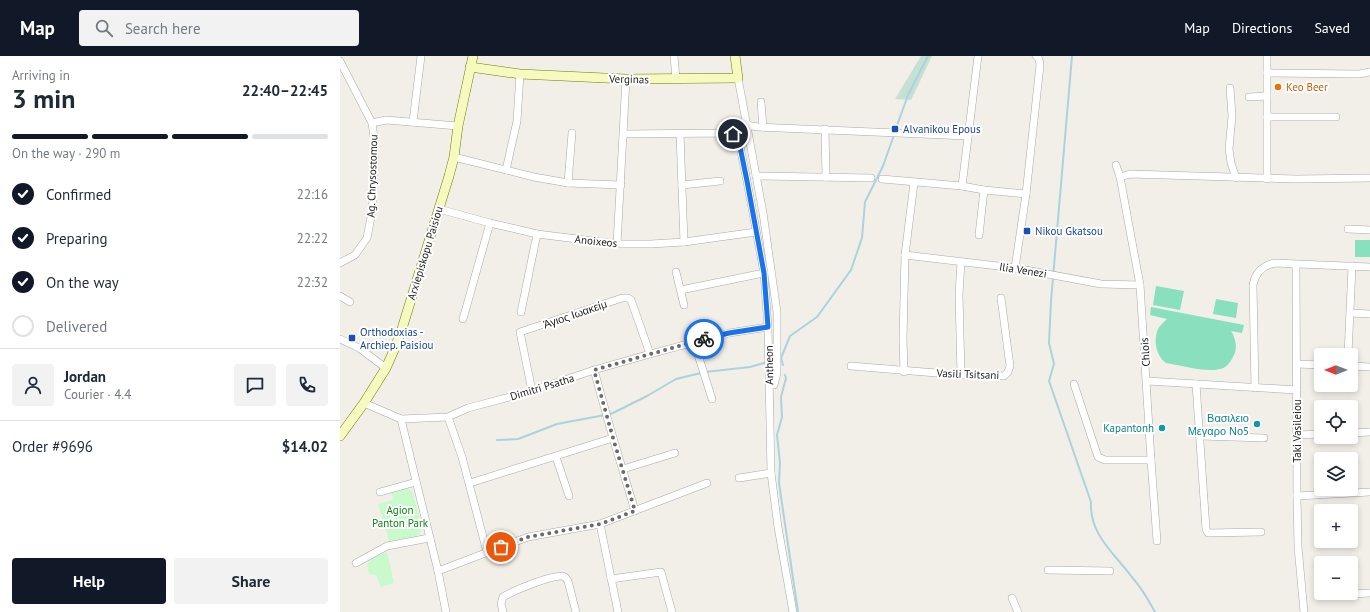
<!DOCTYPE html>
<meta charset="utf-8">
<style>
body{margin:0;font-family:"PT Sans",sans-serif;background:#f2f2f3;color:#1f2937;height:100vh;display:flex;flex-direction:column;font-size:15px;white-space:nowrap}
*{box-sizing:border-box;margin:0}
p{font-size:13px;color:#747a83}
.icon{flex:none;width:22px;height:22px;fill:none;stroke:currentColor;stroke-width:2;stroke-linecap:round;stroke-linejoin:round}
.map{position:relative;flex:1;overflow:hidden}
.sheet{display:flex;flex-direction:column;background:#fff;width:340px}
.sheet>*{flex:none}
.needle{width:26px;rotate:270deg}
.fabs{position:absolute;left:974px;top:292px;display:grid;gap:8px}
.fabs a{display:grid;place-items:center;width:44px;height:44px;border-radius:4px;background:#fff;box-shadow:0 2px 6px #0003;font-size:20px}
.pin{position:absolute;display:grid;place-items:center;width:34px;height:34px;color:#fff;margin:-17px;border:2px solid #fff;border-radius:50%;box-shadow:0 1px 4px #0007}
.courier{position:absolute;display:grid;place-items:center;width:40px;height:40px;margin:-20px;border:3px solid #1a73e8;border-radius:50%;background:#fff;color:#222;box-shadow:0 1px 5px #0007}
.overview em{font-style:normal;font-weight:600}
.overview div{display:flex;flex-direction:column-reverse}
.overview{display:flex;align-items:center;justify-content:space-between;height:68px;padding:0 12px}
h1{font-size:26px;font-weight:600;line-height:30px}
.bar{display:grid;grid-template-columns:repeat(4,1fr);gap:6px 4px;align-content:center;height:48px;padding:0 12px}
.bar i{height:5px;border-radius:3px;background:#e0e1e3}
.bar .active{background:#111827}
.bar p{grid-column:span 4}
.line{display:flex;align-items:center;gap:10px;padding:0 12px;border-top:1px solid #e0e1e3}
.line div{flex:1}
.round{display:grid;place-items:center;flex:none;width:42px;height:42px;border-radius:4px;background:#f2f2f3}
ol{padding:0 12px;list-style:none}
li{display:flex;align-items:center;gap:12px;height:44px}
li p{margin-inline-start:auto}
li .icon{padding:4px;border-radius:50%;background:#111827;color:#fff;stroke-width:4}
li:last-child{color:#747a83}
li i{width:22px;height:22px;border:2px solid #e0e1e3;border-radius:50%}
.action{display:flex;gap:8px;margin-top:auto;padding:8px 12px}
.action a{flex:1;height:46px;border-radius:4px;background:#111827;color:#fff;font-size:16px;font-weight:600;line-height:46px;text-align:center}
.action a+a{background:#f2f2f3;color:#1f2937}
header{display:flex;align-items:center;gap:24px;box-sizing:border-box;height:56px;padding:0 20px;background:#111827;color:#fff}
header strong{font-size:19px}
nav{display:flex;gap:22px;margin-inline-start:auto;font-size:14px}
.search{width:280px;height:36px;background:#f2f2f3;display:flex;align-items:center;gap:10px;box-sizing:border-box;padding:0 14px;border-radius:4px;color:#747a83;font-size:15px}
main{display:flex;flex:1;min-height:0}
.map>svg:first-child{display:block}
.wetland{fill:#c6e0d4}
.park{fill:#c8facc}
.pitch{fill:#88e0be}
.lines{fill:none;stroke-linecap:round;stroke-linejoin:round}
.stream{stroke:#aad3df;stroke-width:2}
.street-casing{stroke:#a9a9a9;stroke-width:8}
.secondary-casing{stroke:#707d05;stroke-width:10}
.street{stroke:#fff;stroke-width:7}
.secondary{stroke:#f7fabf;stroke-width:9}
.done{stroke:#6b6a68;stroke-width:4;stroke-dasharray:0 7.2}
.route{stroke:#1a73e8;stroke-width:5}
.food-dot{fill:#e8710a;stroke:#fff;stroke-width:1.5}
.transit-dot{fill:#1a4fb4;stroke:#fff;stroke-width:1.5}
.culture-dot{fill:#0f9aa8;stroke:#fff;stroke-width:1.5}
.labels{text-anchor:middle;stroke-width:4;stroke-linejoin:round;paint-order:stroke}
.street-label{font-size:11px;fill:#222;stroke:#fff}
.food-label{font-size:11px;fill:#c56008;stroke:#fff;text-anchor:start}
.transit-label{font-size:11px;fill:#164399;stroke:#fff;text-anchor:start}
.culture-label{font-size:11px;fill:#0d838f;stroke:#fff;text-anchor:end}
.park-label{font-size:11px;fill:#0c8416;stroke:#fff}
</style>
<header>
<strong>Map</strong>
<div class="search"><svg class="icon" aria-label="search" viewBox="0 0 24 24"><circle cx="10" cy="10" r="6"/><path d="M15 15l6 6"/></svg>Search here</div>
<nav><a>Map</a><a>Directions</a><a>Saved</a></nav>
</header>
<main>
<section class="sheet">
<div class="overview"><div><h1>3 min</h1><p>Arriving in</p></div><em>22:40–22:45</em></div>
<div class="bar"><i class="active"></i><i class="active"></i><i class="active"></i><i></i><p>On the way · 290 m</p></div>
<ol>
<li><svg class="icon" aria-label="check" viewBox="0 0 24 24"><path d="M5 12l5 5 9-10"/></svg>Confirmed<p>22:16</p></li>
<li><svg class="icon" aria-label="check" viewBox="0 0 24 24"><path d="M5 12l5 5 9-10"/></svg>Preparing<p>22:22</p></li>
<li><svg class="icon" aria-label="check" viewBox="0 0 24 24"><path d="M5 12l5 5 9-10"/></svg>On the way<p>22:32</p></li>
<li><i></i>Delivered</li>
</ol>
<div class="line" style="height:72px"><a class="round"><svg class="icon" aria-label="person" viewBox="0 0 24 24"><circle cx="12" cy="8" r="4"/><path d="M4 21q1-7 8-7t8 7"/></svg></a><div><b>Jordan</b><p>Courier · 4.4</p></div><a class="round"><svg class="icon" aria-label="chat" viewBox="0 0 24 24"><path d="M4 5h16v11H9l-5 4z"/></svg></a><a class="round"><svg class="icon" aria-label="phone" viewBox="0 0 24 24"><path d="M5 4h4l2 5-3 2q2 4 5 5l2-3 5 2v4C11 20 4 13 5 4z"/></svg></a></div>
<div class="line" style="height:52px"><div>Order #9696</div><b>$14.02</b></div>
<div class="action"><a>Help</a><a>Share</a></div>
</section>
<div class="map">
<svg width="1030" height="556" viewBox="0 0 1030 556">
<rect width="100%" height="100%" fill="#f2efe9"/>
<path class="wetland" d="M581,0H592L571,44L555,43Z"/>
<g class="park">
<path d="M65,432L69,433L73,437L82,472L80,477L77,480L49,485L38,448L53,444L51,435Z"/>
<path d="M47,496L54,527L41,531L36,519L29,518L27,509C31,501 39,499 47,496Z"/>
</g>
<g class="pitch">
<rect x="1015" y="184" width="15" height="17"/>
<path d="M816,230L844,235L840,254L813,249Z"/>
<path d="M876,243L898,247L896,262L873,258Z"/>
<path d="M811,251L904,269L902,277L891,275C896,283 898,293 893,301C891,305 888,309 885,311C873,319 840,309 826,307C816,300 813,284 818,273C820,269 824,266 827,263L810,259Z"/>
</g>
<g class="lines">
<g class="stream">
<path d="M732,0L711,245L709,287L714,308L709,325L751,446C749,478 774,497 791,520C801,531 808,543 815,556"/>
<path d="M555,75L568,39L588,0"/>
<path d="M440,302H441L450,280L477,261L511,214L522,182L525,146L543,110L554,79"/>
<path d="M441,302L443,309"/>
<path d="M365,316L410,311L435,304"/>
<path d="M445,319L446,322L441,341L442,361L437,379L440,407L439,427L458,556"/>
<path d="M269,358L273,357L307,340L336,323L361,317"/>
<path d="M157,384L178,383L217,368L265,359"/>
</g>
<defs>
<g id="street">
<path d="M334,0L336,23"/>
<path d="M0,5L32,67L35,89L32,156L27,182L15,199L0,207"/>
<path d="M927,17L1019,18L1030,16"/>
<path d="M398,22L423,157L437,256V317L434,329"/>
<path d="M890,32L892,60L889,93L891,107L896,122"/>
<path d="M909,41L927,40"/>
<path d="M421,46L423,71"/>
<path d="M927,61H996"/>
<path d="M73,66L81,0"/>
<path d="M32,67L46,64L118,70"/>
<path d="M406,69L418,71L628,80"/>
<path d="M485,73L486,121"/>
<path d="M284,78L387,77L393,78L399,86L407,125L424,217L428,271L431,417L438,471L453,556"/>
<path d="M340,78L344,186"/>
<path d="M114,101L194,121L228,127L281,129"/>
<path d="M776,109L780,121L800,229L811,404L817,485"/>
<path d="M166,114L177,65L180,18"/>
<path d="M416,120L531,122"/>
<path d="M780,121L790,118L957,123L1030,122"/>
<path d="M542,123L622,130L644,134L686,138"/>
<path d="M927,123V0"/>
<path d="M228,127L232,77"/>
<path d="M342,129L380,125"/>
<path d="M622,130L638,0"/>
<path d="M99,153L150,167L197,178L277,188H311L344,186L416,176"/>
<path d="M1008,173L1030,174"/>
<path d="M639,179L644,134"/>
<path d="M277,188L286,23"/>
<path d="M565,199L675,212L761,228L800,229"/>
<path d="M956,209L957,440L958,491L964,556"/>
<path d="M675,212L686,138L700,9L699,3L696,0"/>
<path d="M336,216L344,249"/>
<path d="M341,234L424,217"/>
<path d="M0,240L10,246"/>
<path d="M181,256L197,178"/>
<path d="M1011,257L1030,258"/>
<path d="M123,263L150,167"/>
<path d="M0,283L19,292L46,312"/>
<path d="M354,286L372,343"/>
<path d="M1008,299L1012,210"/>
<path d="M957,308L981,309"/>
<path d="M511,310L621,319L664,320L668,316L670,310L661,242"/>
<path d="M1011,310L1030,311"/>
<path d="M254,314L273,382L295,455"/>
<path d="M564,316L563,283L565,199L574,127"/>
<path d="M621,319L619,238L621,206"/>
<path d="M807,325L957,334"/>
<path d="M734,328L758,401L765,404H811"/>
<path d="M856,328L866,473L868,477L921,476"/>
<path d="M915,332L913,229C915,217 922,210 934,207L1030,211"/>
<path d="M192,335L180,276L282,242H288L291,244L310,298"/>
<path d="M24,347L61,363L108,361L128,352L192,335L254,314L310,298L389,277L428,271"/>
<path d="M108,361L122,401L147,496"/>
<path d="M61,363L98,515L106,556"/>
<path d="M1011,377L1030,376"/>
<path d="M957,379L981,378"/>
<path d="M861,380L924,382"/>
<path d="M216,401L229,440"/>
<path d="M283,413L335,397"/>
<path d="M399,422L431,417"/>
<path d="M130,427L273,382"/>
<path d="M40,436L76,426"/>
<path d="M957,440L1030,436"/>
<path d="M260,468L278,556"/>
<path d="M16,507L47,490L89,482"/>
<path d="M708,514L770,515"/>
<path d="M98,515L188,481L260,468L367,427"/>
<path d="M271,523L321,516L332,556"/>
<path d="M994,539L1030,537"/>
<path d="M672,542L678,556"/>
<path d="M163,556L161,548L163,541C173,535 217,516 225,521L228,525L236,556"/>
</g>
<g id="secondary">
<path d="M130,11L180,18L286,23L398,22L395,0"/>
<path d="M0,380L24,347L46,312L54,294L61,276L109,120L114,101L118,70L133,0"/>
</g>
</defs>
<use href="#street" class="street-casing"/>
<use href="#secondary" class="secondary-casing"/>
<use href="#street" class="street"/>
<use href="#secondary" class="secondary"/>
</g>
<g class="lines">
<path class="done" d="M161,491L188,481L260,468L295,455L273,382L254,314L364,283"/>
<path class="route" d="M364,283L389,277L428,271L424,217L407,125L399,86L393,78"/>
</g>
<circle class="food-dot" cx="938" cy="31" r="4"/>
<g class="transit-dot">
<rect x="551" y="69" width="8" height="8" rx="2"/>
<rect x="683" y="171" width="8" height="8" rx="2"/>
<rect x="8" y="278" width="8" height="8" rx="2"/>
</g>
<g class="culture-dot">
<circle cx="917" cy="368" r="4"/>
<circle cx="822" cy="372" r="4"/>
</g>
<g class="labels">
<g class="street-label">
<text transform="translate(289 23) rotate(1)" y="4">Verginas</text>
<text transform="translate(32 120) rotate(-88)" y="4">Ag. Chrysostomou</text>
<text transform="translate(256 185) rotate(6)" y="4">Anoixeos</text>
<text transform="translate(85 197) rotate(-73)" y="4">Arxiepiskopu Paisiou</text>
<text transform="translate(683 214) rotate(9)" y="4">Ilia Venezi</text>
<text transform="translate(235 258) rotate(-19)" y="4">Άγιος Ιωακείμ</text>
<text transform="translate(805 296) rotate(-94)" y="4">Chlois</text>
<text transform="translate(429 309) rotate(-91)" y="4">Antheon</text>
<text transform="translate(628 318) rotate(2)" y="4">Vasili Tsitsani</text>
<text transform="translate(202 331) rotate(-17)" y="4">Dimitri Psatha</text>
<text transform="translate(957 375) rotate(-90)" y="4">Taki Vasileiou</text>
</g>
<g class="food-label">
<text x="946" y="35">Keo Beer</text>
</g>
<g class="transit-label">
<text x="563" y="77">Alvanikou Epous</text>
<text x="695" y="179">Nikou Gkatsou</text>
<text x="20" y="280">Orthodoxias -<tspan x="20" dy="13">Archiep. Paisiou</tspan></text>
</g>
<g class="culture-label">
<text x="909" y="366">Βασιλειο<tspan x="909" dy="13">Μεγαρο Νο5</tspan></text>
<text x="814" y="376">Kapantonh</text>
</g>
<g class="park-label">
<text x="60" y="458">Agion<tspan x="60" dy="13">Panton Park</tspan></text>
</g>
</g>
</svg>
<div class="fabs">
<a><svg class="needle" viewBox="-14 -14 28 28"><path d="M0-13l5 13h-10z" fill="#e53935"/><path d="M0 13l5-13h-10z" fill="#747a83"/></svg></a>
<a><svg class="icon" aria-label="locate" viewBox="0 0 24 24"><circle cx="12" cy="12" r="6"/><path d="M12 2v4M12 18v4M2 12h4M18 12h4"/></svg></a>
<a><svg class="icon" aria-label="layers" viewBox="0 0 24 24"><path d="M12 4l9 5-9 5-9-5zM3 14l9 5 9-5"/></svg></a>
<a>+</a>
<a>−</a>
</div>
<div class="pin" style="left:161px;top:491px;background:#ea580c"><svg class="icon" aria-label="bag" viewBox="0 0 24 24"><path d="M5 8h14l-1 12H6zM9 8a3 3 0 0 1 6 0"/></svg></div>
<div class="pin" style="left:393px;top:78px;background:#1f2937"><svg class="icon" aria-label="home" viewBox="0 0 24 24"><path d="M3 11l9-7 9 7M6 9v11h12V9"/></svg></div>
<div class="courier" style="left:364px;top:283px"><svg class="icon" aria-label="bike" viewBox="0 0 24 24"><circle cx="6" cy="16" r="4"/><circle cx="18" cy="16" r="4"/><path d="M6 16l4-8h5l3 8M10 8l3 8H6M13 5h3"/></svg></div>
</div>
</main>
